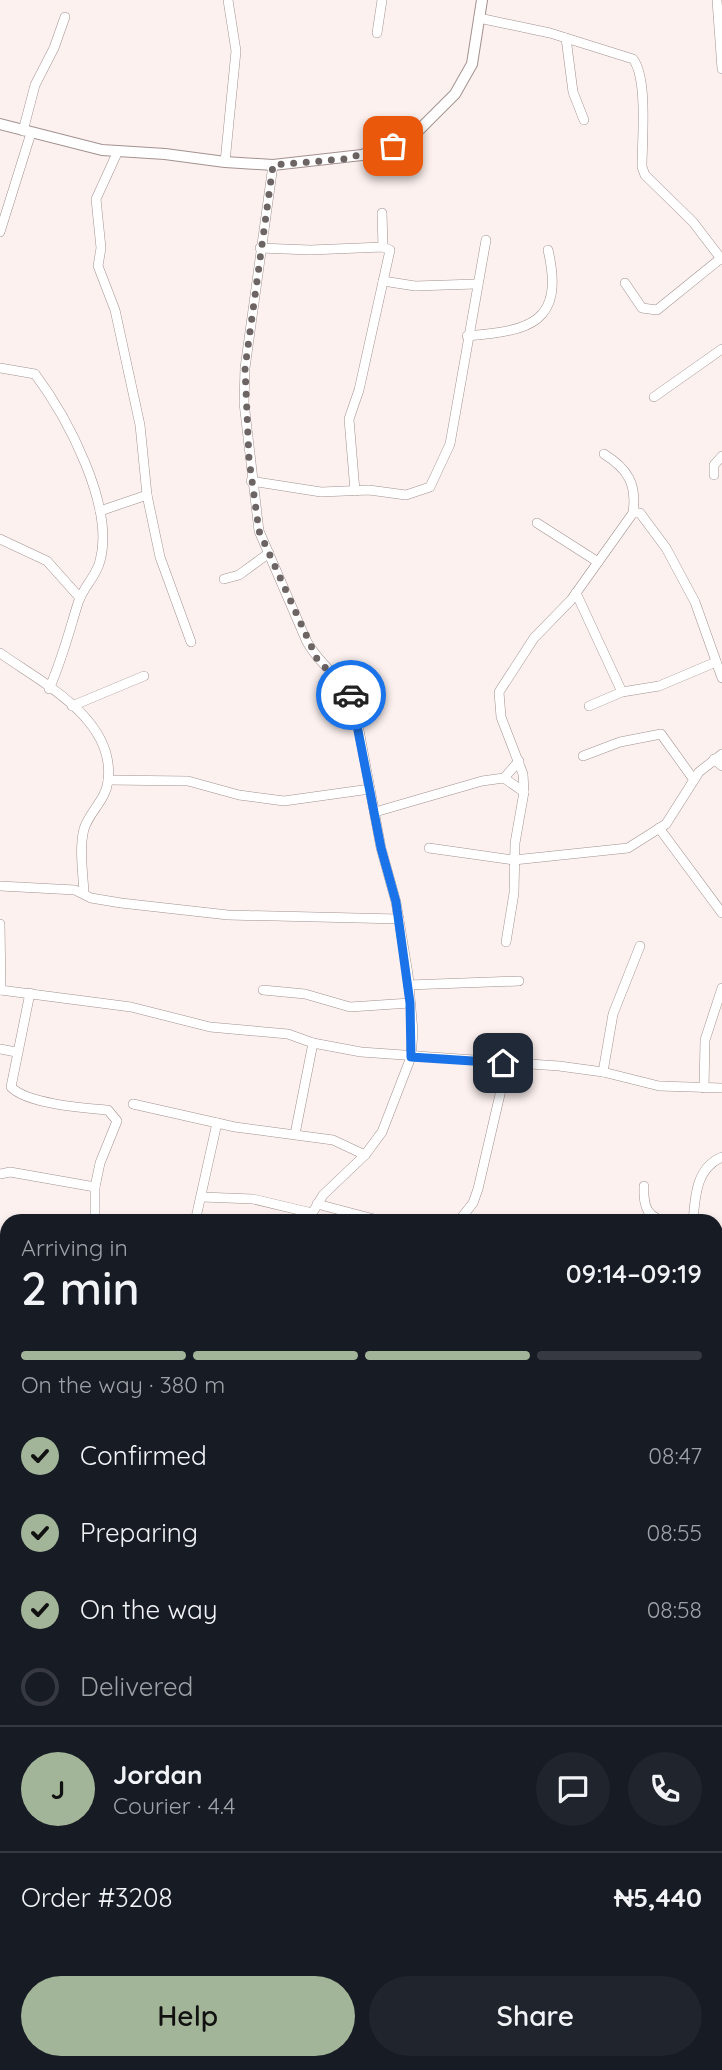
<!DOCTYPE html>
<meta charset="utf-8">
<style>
body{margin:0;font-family:Quicksand,sans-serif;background:#20242c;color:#f1f3f6;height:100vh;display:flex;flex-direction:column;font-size:26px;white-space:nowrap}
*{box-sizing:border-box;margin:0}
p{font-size:23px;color:#9ea1a6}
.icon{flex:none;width:38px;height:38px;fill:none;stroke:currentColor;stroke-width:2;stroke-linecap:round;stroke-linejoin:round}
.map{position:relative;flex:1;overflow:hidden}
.side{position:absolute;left:0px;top:1214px;width:723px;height:856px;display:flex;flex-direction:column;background:#171b24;border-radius:21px 21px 0 0;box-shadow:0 4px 10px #0003}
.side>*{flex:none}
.pin{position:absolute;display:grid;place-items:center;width:60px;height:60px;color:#fff;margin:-30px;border-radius:14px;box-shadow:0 4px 10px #0006}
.courier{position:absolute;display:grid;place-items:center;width:70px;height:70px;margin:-35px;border:5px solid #1a73e8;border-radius:50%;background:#fff;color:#222;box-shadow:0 2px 9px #0007}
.overview em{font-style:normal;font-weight:600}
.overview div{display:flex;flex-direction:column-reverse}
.overview{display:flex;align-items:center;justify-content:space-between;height:119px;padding:0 21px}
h1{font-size:46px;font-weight:600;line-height:52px}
.bar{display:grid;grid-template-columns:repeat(4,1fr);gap:10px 7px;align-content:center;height:84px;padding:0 21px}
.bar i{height:9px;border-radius:5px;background:#363941}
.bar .current{background:#a3b598}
.bar p{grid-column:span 4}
.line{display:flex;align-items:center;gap:18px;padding:0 21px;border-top:2px solid #363941}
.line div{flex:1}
.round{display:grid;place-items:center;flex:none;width:74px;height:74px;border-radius:37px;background:#20242c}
ol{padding:0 21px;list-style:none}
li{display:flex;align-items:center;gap:21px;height:77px}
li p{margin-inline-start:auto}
li .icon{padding:7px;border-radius:50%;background:#a3b598;color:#111;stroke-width:4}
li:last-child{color:#9ea1a6}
li i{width:38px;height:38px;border:4px solid #363941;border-radius:50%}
.cta{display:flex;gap:14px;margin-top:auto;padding:14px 21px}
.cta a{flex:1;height:80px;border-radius:42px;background:#a3b598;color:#111;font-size:28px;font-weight:600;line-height:80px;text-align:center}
.cta a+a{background:#20242c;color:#f1f3f6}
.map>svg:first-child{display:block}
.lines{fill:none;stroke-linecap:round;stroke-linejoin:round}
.minor-casing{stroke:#a3918f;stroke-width:10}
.tertiary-casing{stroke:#a3918f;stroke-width:12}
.minor{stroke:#fff;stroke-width:9}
.tertiary{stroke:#fff;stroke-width:10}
.done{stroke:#6d6564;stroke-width:7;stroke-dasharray:0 12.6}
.route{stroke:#1a73e8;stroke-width:9}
</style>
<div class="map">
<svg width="722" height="2070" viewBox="0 0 722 2070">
<rect width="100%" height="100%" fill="#fcf1ef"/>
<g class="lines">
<defs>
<g id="minor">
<path d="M717,0L722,69"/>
<path d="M479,18L550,33L633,59C648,78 642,141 642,167L645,175L693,222L722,260"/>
<path d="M377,33L382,0"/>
<path d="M566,38L573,92L584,120"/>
<path d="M23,131L35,85L54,48L65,17"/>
<path d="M118,151L96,199L101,248L98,266L115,310L140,425L147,495L160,557L191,642"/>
<path d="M225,162L236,51L228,0"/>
<path d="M273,165L245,368L244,403L259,531L307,642C322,668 340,676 353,698L381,848L396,902L408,974L413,1032L411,1057L382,1132L365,1155L323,1195L307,1222"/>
<path d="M382,213L383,247"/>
<path d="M0,232L31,133"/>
<path d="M260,248L310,250L383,247L390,250L359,390L349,419L355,491"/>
<path d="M383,281L415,286L476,284"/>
<path d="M625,283L642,308L657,310L720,259"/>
<path d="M467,336C530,331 565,323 548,250"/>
<path d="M0,368L35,374C67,417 115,506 100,561C96,577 83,587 78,603C69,632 62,660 49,689"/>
<path d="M654,397L722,349"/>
<path d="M604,454C628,469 637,484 633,513"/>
<path d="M714,475V465L722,456"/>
<path d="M251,481L321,492L369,490L406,495L430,487L450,444L486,240"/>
<path d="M100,511L147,495"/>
<path d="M537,523L598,562"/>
<path d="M0,539L47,561L80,598"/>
<path d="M224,579L239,575L269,553"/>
<path d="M576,593L622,692"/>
<path d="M0,653C42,683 116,719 108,781C106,800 89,812 84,829C79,848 83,873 84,893"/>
<path d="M72,706L144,676"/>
<path d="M589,706L622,692L659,686L716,662"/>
<path d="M583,756L620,742L661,734L694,780"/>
<path d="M714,759L722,766"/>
<path d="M504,778L524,792"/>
<path d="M108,780L188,781L239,795L284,801L370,789"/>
<path d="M375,812L482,781L504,778L519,761"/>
<path d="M659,828L722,913"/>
<path d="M429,848L514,860L628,848L666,824L699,772L722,754"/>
<path d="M0,886L75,890L91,898L121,903L228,915L399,919"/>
<path d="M0,924L1,990"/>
<path d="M506,942L514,893L515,843L524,792L523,774L501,717L499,692L534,638L571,600L633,513H640L666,548L695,602L722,678"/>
<path d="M408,985L519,981"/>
<path d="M0,990L131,1007L210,1027L288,1034L313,1043L361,1052L559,1066L603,1072L659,1086L722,1088"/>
<path d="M263,990L305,994L350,1007L410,1003"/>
<path d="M30,993L11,1087C27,1104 85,1108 108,1110L117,1121L100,1163L95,1187V1222"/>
<path d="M0,1049L16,1052"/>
<path d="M603,1072L613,1014L640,946"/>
<path d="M704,1088L705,1040L722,988"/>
<path d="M133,1104L235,1127L333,1140L365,1155"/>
<path d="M295,1134L313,1043"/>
<path d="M0,1174L10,1172L95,1187"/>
<path d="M644,1186C643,1207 647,1219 670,1222"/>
<path d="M202,1197L253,1199L312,1213"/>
<path d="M317,1204L374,1219L404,1222"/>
<path d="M195,1222L217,1123"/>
<path d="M458,1222L473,1203L478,1189L501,1090L503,1063"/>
<path d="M693,1222C695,1196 696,1168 722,1157"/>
<path d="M716,1246L722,1247"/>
<path d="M716,1380L722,1384"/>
<path d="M0,1413L7,1417"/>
<path d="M0,1453L7,1431"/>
<path d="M0,1517L7,1521"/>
<path d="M716,1549L722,1561"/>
<path d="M716,1597L722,1593"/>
<path d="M0,1650L7,1651"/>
<path d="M0,1743L7,1740"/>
<path d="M716,1770L722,1785"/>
<path d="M0,1818L7,1817"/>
<path d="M716,1861L722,1857"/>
<path d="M0,1865L7,1864"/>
<path d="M0,2045L7,2060"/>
<path d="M248,2063L254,2070"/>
<path d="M362,2063L367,2070"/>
<path d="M557,2063L562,2070"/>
<path d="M164,2070L176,2063"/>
<path d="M524,2070L534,2063"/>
</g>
<g id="tertiary">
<path d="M0,124L102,150L165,154L225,162L273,165L362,155L412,137L455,94L472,64L482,0"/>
<path d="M716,2028L722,2024"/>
<path d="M655,2070L663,2063"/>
</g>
</defs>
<use href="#minor" class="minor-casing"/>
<use href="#tertiary" class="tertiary-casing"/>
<use href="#minor" class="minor"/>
<use href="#tertiary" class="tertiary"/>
</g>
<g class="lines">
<path class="done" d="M351,695C342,680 328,672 317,659L259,531L249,459L245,368L273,165L344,159L393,146"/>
<path class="route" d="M351,695L381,848L396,902L410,1003L411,1057L503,1063"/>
</g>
</svg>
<div class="pin" style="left:393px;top:146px;background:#ea580c"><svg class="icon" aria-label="bag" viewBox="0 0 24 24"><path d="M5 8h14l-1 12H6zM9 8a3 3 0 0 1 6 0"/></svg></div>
<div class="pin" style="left:503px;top:1063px;background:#1f2937"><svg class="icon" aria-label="home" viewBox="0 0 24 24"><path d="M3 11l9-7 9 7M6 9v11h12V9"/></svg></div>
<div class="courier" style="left:351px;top:695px"><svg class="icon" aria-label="car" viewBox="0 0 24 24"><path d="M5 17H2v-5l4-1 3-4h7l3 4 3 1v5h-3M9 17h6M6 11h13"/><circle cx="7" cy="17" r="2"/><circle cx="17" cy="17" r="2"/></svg></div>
<section class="side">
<div class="overview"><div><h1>2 min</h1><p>Arriving in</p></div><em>09:14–09:19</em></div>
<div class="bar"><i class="current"></i><i class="current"></i><i class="current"></i><i></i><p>On the way · 380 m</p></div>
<ol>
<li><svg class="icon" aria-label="check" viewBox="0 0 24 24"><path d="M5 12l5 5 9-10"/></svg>Confirmed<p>08:47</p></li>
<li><svg class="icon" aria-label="check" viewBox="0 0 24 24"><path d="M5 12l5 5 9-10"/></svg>Preparing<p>08:55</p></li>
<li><svg class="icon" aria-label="check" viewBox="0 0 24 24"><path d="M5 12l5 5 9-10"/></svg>On the way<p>08:58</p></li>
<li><i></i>Delivered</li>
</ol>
<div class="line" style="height:126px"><b class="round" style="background:#a3b598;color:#111">J</b><div><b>Jordan</b><p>Courier · 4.4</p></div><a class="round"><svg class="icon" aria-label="chat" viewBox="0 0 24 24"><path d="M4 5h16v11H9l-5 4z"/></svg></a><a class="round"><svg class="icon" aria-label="phone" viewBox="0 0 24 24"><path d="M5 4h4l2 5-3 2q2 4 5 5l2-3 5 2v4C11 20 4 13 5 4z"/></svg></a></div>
<div class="line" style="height:91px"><div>Order #3208</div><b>₦5,440</b></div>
<div class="cta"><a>Help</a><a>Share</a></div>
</section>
</div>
